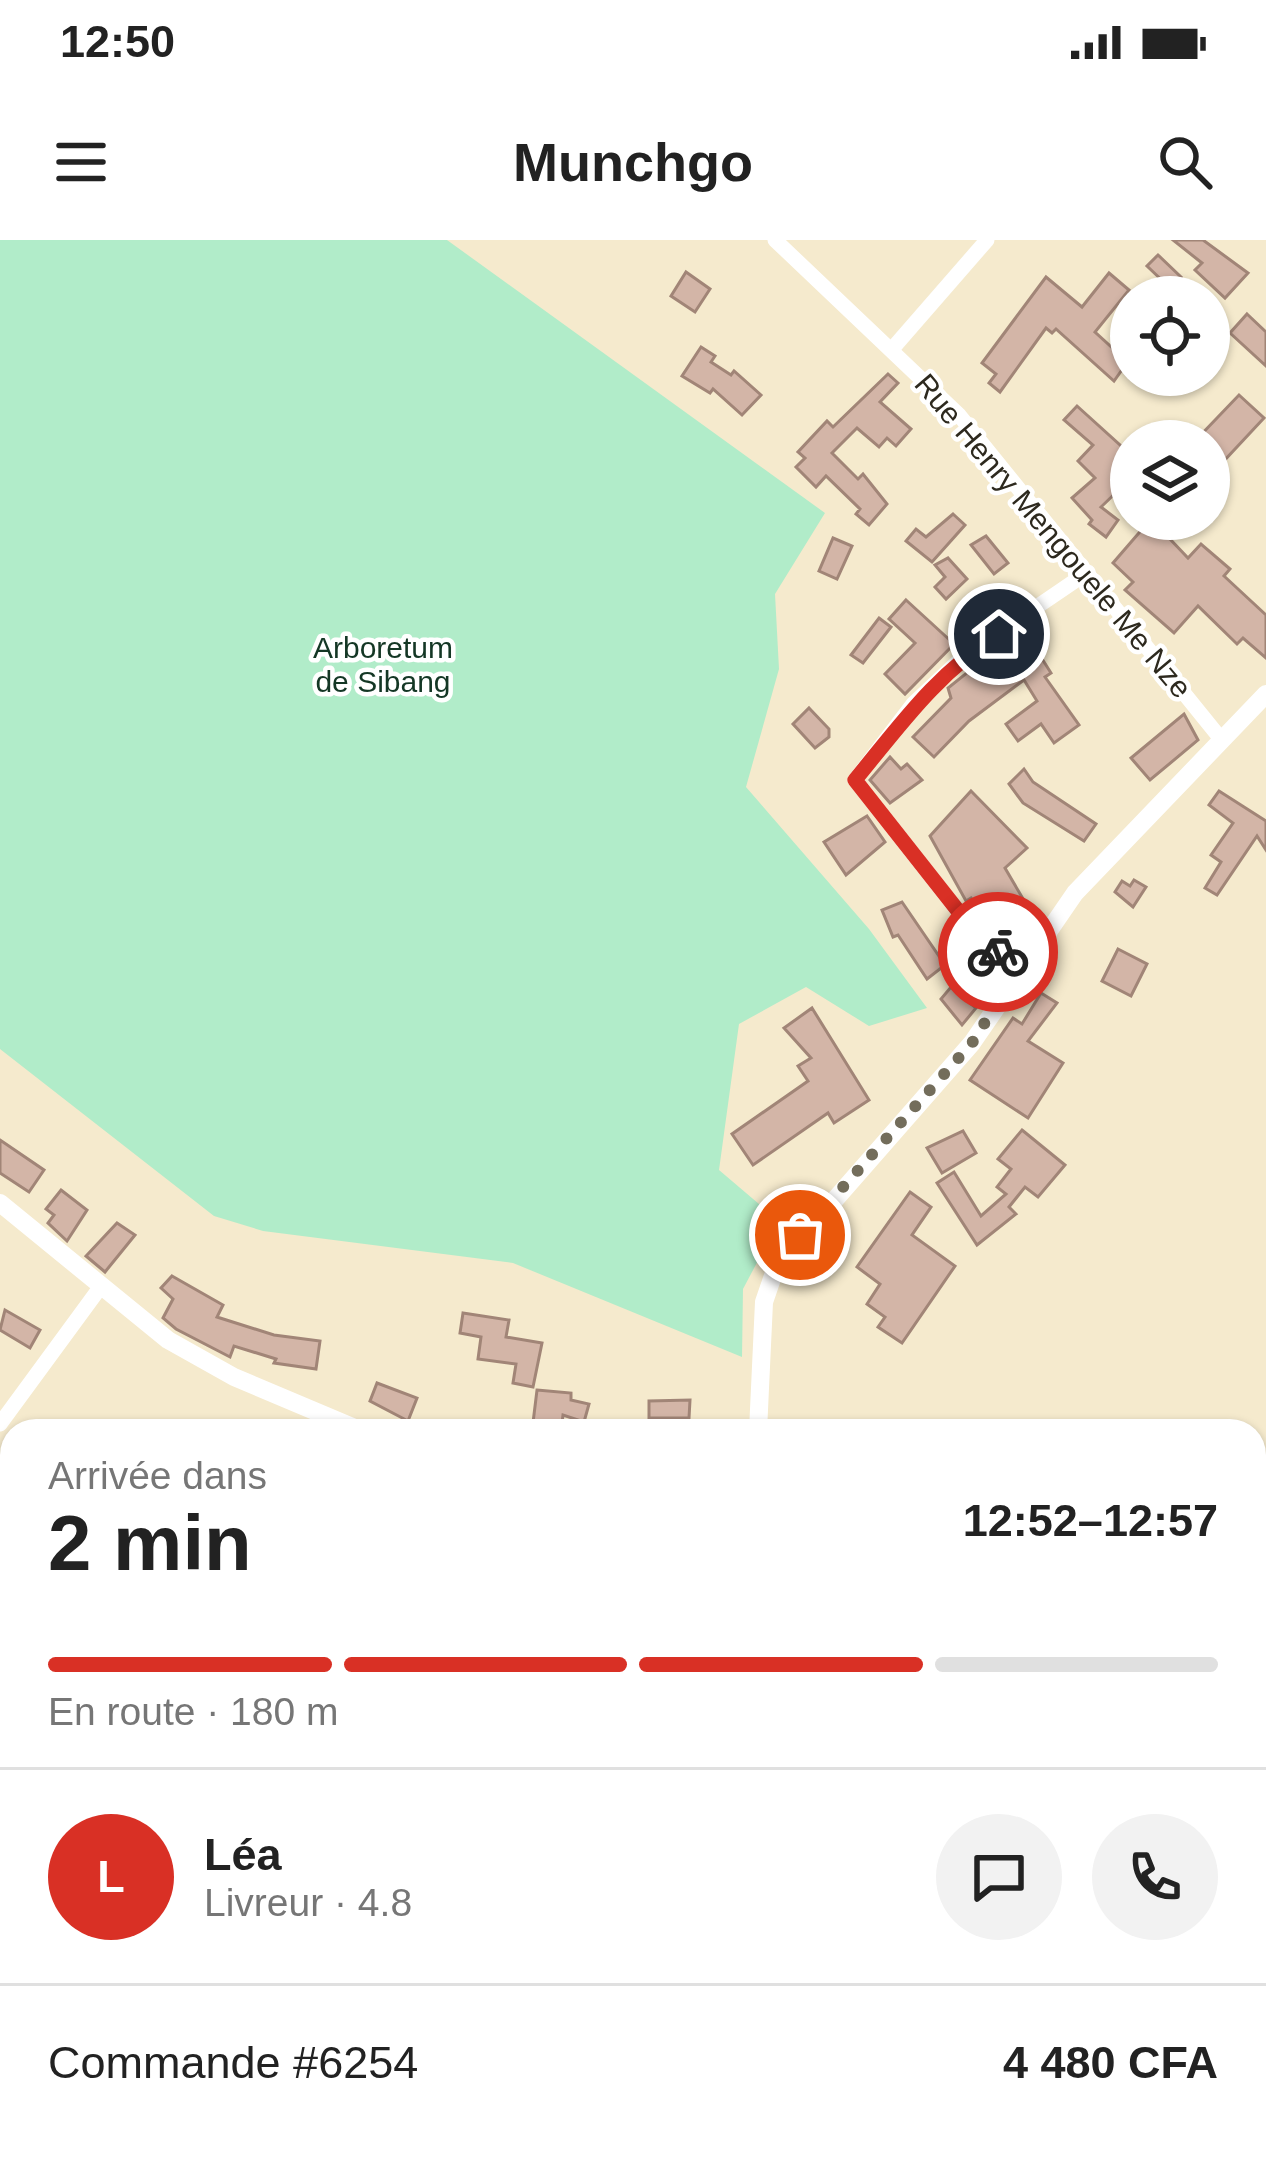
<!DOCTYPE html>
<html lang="fr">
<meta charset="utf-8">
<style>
body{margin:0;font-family:Helvetica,sans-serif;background:#f2f2f2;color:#222;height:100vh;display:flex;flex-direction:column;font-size:45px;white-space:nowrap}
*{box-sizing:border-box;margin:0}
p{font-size:39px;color:#767676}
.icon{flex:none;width:66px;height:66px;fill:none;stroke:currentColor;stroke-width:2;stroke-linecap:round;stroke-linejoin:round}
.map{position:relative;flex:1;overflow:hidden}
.sheet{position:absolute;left:0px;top:1179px;width:1266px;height:747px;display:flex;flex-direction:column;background:#fff;border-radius:36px 36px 0 0;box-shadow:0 3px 9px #0004}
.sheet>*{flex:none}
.controls{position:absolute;left:1110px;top:36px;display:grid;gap:24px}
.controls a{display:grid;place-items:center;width:120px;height:120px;border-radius:50%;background:#fff;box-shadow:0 3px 9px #0004;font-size:60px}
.pin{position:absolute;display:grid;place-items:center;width:102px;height:102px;color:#fff;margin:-51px;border:6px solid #fff;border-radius:50%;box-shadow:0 3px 12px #0007}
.courier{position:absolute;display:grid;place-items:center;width:120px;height:120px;margin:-60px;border:9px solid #d93025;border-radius:50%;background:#fff;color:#222;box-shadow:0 3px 15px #0007}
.overview em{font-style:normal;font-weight:600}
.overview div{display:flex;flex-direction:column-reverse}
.overview{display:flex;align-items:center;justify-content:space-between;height:204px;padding:0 48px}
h1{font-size:78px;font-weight:600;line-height:90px}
.bar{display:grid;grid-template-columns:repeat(4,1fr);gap:18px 12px;align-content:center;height:144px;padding:0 48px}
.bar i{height:15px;border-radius:9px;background:#e0e0e0}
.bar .selected{background:#d93025}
.bar p{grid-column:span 4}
.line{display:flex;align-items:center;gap:30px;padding:0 48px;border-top:3px solid #e0e0e0}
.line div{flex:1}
.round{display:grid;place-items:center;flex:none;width:126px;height:126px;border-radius:63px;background:#f2f2f2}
.status{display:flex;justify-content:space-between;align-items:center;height:84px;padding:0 60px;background:#fff;direction:ltr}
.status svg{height:33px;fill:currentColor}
header{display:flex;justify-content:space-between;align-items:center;height:156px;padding:0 48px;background:#fff;font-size:54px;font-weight:600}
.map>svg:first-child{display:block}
.green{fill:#b1ecc9}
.building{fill:#d3b5a7;stroke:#a18577;stroke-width:3}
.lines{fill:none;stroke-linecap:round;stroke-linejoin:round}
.minor{stroke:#fff;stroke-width:15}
.tertiary{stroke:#fff;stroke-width:18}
.done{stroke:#736d5b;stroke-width:12;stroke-dasharray:0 21.6}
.route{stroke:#d93025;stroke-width:15}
.labels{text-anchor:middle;stroke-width:9;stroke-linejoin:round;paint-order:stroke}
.street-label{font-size:30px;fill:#2d291e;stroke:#fff}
.park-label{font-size:30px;fill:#143725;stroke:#fff}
</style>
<div class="status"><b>12:50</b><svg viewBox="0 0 49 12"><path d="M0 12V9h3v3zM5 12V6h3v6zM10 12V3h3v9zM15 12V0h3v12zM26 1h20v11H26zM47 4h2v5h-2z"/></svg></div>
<header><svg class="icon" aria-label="menu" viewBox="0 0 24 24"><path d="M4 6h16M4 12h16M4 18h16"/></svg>Munchgo<svg class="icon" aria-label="search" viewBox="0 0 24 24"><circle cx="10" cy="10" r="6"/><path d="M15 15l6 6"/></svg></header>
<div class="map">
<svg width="1266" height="1925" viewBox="0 0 1266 1925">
<rect width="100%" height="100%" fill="#f5eacd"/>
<path class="green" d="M0,0H447L825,273L775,354L779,429L746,547L869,689L927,768L869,786L806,747L739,784L719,930L779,981L743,1049L742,1117L513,1023L263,991L214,976L0,809Z"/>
<g class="building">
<path d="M1173,0H1203L1248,33L1225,58L1195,30L1202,23Z"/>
<path d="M1158,15L1181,37L1170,48L1147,26Z"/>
<path d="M686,32L710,49L695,72L671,56Z"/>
<path d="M1109,33L1129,50L1095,92L1118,113L1131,95V117L1114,141L1056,89L1052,93L1046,88L1000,152L989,143L996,134L982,123L1046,37L1082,67Z"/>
<path d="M1247,74L1266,92V126L1230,93Z"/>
<path d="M701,107L715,116L711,122L731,135L734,131L761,155L742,175L713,149L710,153L682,136Z"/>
<path d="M888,134L898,143L880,162L911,189L896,206L887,198L879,207L857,188L832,213L858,239L863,234L887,264L869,285L856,274L860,269L826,236L816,247L796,227L805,218L798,212L827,181L833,187Z"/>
<path d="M1239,155L1264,178L1221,224L1209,212V201H1195Z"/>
<path d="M1077,166L1131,215V238L1101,267L1118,280L1106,297L1089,284L1092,280L1072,258L1095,238L1078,221L1093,205L1064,180Z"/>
<path d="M953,274L965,285L932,322L906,301L916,289L926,297Z"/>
<path d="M1151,279L1188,318L1201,304L1230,329L1224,336L1266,375V418L1243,398L1237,404L1198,366L1174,393L1125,350L1133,342L1113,323Z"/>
<path d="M986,296L1008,323L994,334L971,305Z"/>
<path d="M833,298L852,306L837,339L819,331Z"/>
<path d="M948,318L967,339L946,359L935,347L945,337L935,325Z"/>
<path d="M906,360L954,404L905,454L885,434L915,403L889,379Z"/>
<path d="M879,378L891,387L863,423L851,415Z"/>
<path d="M1034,406L1051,433L1045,437L1079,485L1054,503L1041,484L1018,501L1006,484L1037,461L1024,440L969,481L934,517L913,497L951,458L948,448L994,411L1005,424Z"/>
<path d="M809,468L829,489V497L815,508L793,484Z"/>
<path d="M1184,474L1198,500L1150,540L1131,518Z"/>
<path d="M890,517L901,529L907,524L922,540L890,563L870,540Z"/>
<path d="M1024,529L1033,542L1096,584L1084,601L1023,563L1009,544Z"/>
<path d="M971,551L1027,608L1005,628L1026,664L994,690L971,658L966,661L930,596Z"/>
<path d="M1219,551L1266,581V610L1257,596L1217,655L1205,648L1221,622L1211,615L1233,583L1209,565Z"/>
<path d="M867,576L885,602L846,635L824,602Z"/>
<path d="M1134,640L1146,647L1133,667L1115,652L1122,641L1130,646Z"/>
<path d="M902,662L945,725L927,739L898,695L893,697L882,670Z"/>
<path d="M1118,709L1147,724L1131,756L1102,741Z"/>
<path d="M951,747L976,768L962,785L941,759Z"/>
<path d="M1041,753L1057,763L1028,801L1063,823L1028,878L970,840L1013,778L1022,784Z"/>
<path d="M812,768L869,860L834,883L828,873L753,925L732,894L808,841L798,826L811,818L784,788Z"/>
<path d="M1022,890L1065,925L1038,957L1025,947L1009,967L1016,974L977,1005L937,943L954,932L981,976L1006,954L997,947L1011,929L998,919Z"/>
<path d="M963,891L976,913L942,933L927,908Z"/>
<path d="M0,900L44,930L29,952L0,933Z"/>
<path d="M61,950L87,970L67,1001L48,983L54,975L46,969Z"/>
<path d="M910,952L931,967L912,995L955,1026L902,1103L878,1087L885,1077L867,1064L880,1044L857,1027Z"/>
<path d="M117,983L135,995L105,1032L86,1016Z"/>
<path d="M172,1036L223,1065L217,1077L274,1095L320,1101L316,1129L274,1123L276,1119L234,1106L230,1117L176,1089L163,1078L173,1059L161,1048Z"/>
<path d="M5,1070L40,1090L30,1108L0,1090Z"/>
<path d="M463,1073L509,1080L506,1097L542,1103L533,1147L513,1143L516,1124L478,1119L481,1097L460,1093Z"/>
<path d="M377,1143L417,1158L408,1181L370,1161Z"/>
<path d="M537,1150L571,1153V1160L589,1164L584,1182L563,1175L561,1191H532Z"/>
<path d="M690,1160L689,1178H649V1161Z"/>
<path d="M0,1295L12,1308V1340L0,1352Z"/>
<path d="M0,1616L12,1620V1753L0,1749Z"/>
<path d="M0,1808L12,1809V1843L4,1873Z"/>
</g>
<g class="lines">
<g class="minor">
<path d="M775,0L959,175L1221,499"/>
<path d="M893,108L987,0"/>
<path d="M1019,730L969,685L855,540L913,464L963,417L1088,332"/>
<path d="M0,1184L99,1049"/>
<path d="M0,1541L12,1553"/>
<path d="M64,1925L65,1914"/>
</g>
<g class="tertiary">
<path d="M0,963L168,1100L234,1137L362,1191"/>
<path d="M758,1191L764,1062L776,1027L972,803L1075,653L1266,454"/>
<path d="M667,1925L669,1914"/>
</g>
</g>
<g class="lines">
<path class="done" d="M800,995L972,803L1018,730L998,712"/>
<path class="route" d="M998,712L970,686L855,540C901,484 937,433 999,394"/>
</g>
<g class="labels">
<g class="street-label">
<text transform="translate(1053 296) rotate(50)" y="10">Rue Henry Mengouele Me Nze</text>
</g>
<g class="park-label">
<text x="383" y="418">Arboretum<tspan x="383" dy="34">de Sibang</tspan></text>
</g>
</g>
</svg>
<div class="controls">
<a><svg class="icon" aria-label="locate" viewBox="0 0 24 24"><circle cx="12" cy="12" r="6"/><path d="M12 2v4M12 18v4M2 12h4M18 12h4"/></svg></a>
<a><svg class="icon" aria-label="layers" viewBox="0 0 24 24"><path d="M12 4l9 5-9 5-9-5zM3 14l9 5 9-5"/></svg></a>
</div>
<div class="pin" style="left:800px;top:995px;background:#ea580c"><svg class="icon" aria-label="bag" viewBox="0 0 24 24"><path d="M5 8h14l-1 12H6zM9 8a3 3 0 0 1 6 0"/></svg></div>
<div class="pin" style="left:999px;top:394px;background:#1f2937"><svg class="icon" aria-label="home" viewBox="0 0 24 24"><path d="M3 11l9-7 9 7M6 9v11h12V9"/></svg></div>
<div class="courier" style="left:998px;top:712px"><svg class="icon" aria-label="bike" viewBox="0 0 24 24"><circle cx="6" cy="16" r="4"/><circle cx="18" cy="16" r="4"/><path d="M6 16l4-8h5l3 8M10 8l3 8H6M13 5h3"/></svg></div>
<section class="sheet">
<div class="overview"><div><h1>2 min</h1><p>Arrivée dans</p></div><em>12:52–12:57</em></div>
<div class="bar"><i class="selected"></i><i class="selected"></i><i class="selected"></i><i></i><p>En route · 180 m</p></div>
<div class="line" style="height:216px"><b class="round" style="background:#d93025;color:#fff">L</b><div><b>Léa</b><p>Livreur · 4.8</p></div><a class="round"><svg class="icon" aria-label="chat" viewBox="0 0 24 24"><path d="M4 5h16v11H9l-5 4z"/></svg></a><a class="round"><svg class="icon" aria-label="phone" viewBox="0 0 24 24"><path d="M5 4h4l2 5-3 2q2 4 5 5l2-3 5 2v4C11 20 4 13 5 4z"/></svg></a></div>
<div class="line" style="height:156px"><div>Commande #6254</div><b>4 480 CFA</b></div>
</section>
</div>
